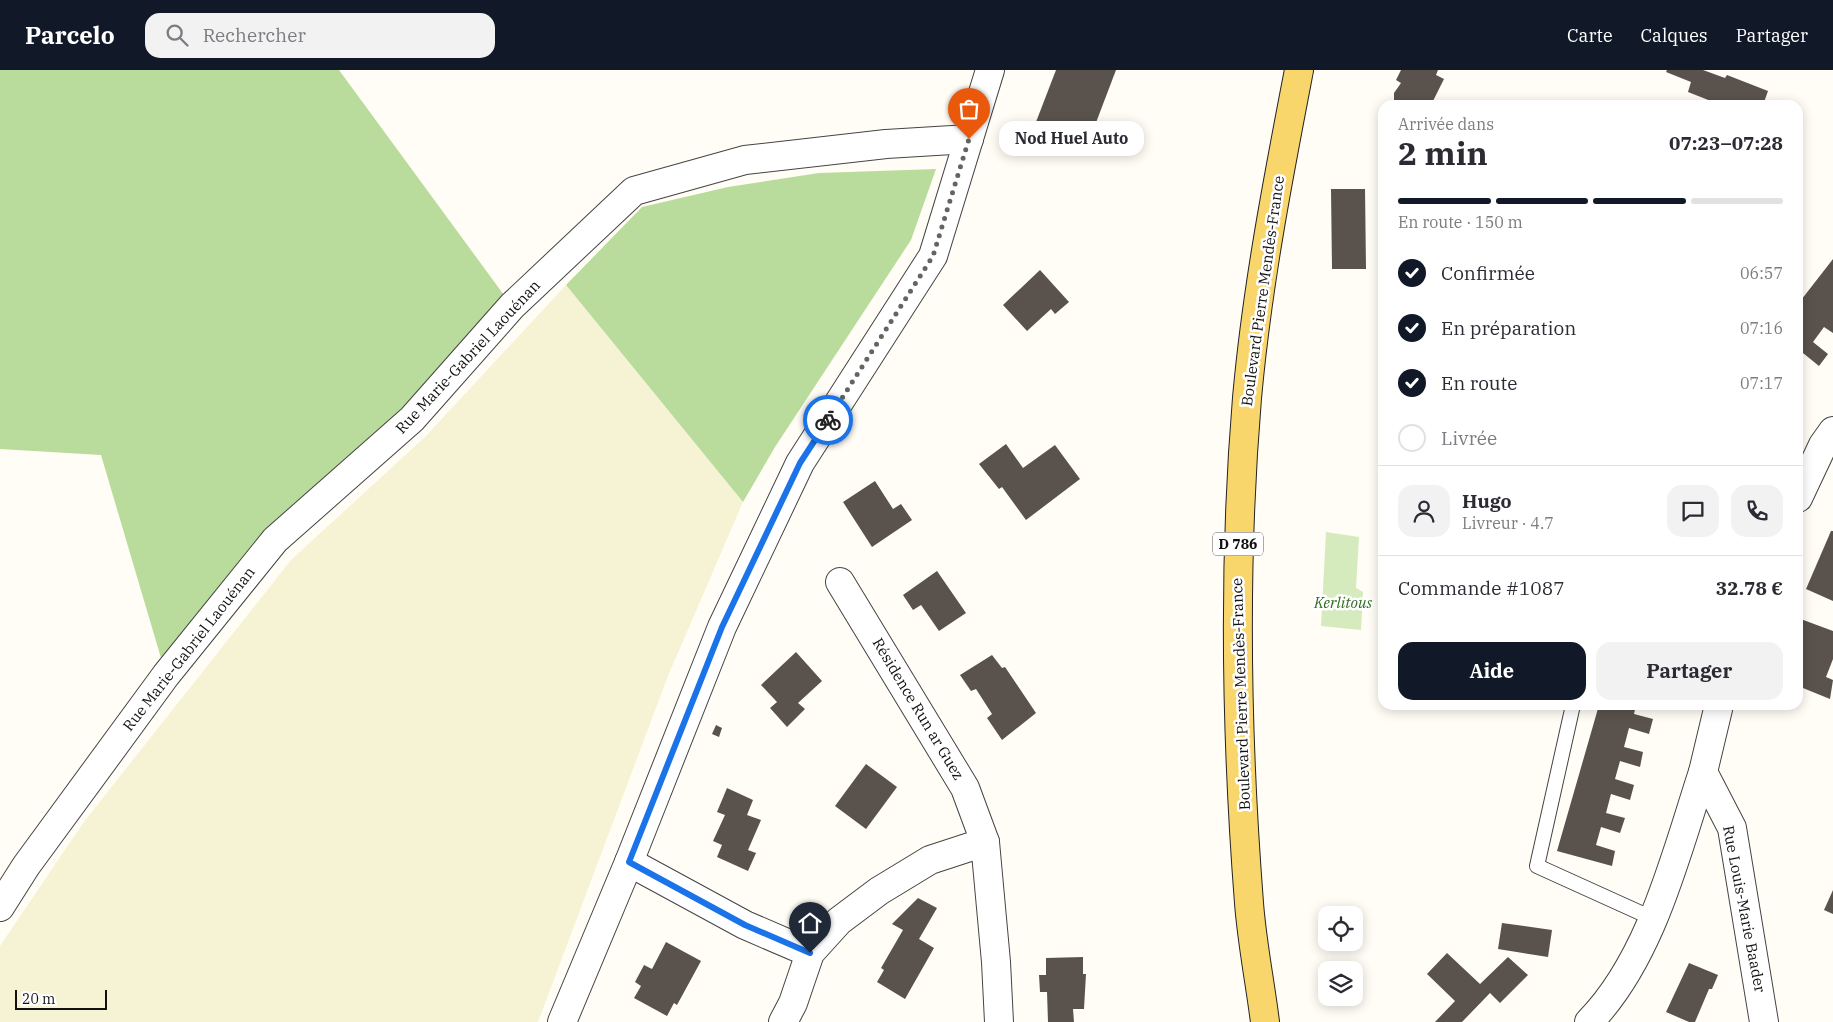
<!DOCTYPE html>
<html lang="fr">
<meta charset="utf-8">
<style>
body{margin:0;font-family:"IBM Plex Serif",serif;background:#f2f2f3;color:#2b2b33;height:100vh;display:flex;flex-direction:column;font-size:19px;white-space:nowrap}
*{box-sizing:border-box;margin:0}
p{font-size:16px;color:#7c7c81}
.icon{flex:none;width:28px;height:28px;fill:none;stroke:currentColor;stroke-width:2;stroke-linecap:round;stroke-linejoin:round}
.map{position:relative;flex:1;overflow:hidden}
.side{position:absolute;left:1378px;top:30px;width:425px;height:610px;display:flex;flex-direction:column;background:#fff;border-radius:15px;box-shadow:0 2px 12px #0003}
.side>*{flex:none}
.controls{position:absolute;left:1318px;top:836px;display:grid;gap:10px}
.controls a{display:grid;place-items:center;width:45px;height:45px;border-radius:10px;background:#fff;box-shadow:0 2px 12px #0003;font-size:25px}
.scale{position:absolute;left:15px;bottom:12px;width:92px;box-sizing:border-box;padding-left:5px;border:2px solid #111;border-top:0;font-size:14px;line-height:18px;white-space:nowrap;color:#111;-webkit-text-stroke:4px #fff;paint-order:stroke}
.pin{position:absolute;display:grid;place-items:center;width:42px;height:42px;color:#fff;margin:-51px -21px;border-radius:50% 50% 50% 0;rotate:-45deg;box-shadow:0 0 5px #0007}
.pin .icon{rotate:45deg}
.courier{position:absolute;display:grid;place-items:center;width:50px;height:50px;margin:-25px;border:4px solid #1a73e8;border-radius:50%;background:#fff;color:#222;box-shadow:0 1px 6px #0007}
.bubble{position:absolute;height:35px;border-radius:15px;background:#fff;box-shadow:0 2px 12px #0003;font-size:16px;font-weight:800;line-height:35px;text-align:center}
.head em{font-style:normal;font-weight:800}
.head div{display:flex;flex-direction:column-reverse}
.head{display:flex;align-items:center;justify-content:space-between;height:85px;padding:0 20px}
h1{font-size:32px;font-weight:800;line-height:38px}
.bar{display:grid;grid-template-columns:repeat(4,1fr);gap:8px 5px;align-content:center;height:60px;padding:0 20px}
.bar i{height:6px;border-radius:4px;background:#e1e1e2}
.bar .on{background:#111827}
.bar p{grid-column:span 4}
.line{display:flex;align-items:center;gap:12px;padding:0 20px;border-top:1px solid #e1e1e2}
.line div{flex:1}
.round{display:grid;place-items:center;flex:none;width:52px;height:52px;border-radius:15px;background:#f2f2f3}
ol{padding:0 20px;list-style:none}
li{display:flex;align-items:center;gap:15px;height:55px}
li p{margin-inline-start:auto}
li .icon{padding:5px;border-radius:50%;background:#111827;color:#fff;stroke-width:4}
li:last-child{color:#7c7c81}
li i{width:28px;height:28px;border:2px solid #e1e1e2;border-radius:50%}
.button{display:flex;gap:10px;margin-top:auto;padding:10px 20px}
.button a{flex:1;height:58px;border-radius:15px;background:#111827;color:#fff;font-size:20px;font-weight:800;line-height:58px;text-align:center}
.button a+a{background:#f2f2f3;color:#2b2b33}
header{display:flex;align-items:center;gap:30px;box-sizing:border-box;height:70px;padding:0 25px;background:#111827;color:#fff}
header strong{font-size:24px}
nav{display:flex;gap:28px;margin-inline-start:auto;font-size:18px}
.search{width:350px;height:45px;background:#f2f2f3;display:flex;align-items:center;gap:12px;box-sizing:border-box;padding:0 18px;border-radius:15px;color:#7c7c81;font-size:19px}
.map>svg:first-child{display:block}
.farmland{fill:#f6f3d4}
.green{fill:#d5ebbd}
.forest{fill:#b9dc9c}
.building{fill:#5a524d}
.lines{fill:none;stroke-linecap:round;stroke-linejoin:round}
.service-casing{stroke:#444;stroke-width:16}
.minor-casing{stroke:#444;stroke-width:30}
.primary-casing{stroke:#222;stroke-width:30}
.service{stroke:#fff;stroke-width:14}
.minor{stroke:#fff;stroke-width:28}
.primary{stroke:#f9d66b;stroke-width:28}
.done{stroke:#646461;stroke-width:5;stroke-dasharray:0 9}
.route{stroke:#1a73e8;stroke-width:6}
.labels{text-anchor:middle;stroke-width:5;stroke-linejoin:round;paint-order:stroke}
.shield{fill:#fff;stroke:#585858;stroke-width:1}
.shield-label{font-size:14px;font-weight:bold;fill:#111}
.street-label{font-size:15px;fill:#111;stroke:#fff}
.park-label{font-size:15px;font-style:italic;fill:#2f6b1f;stroke:#fff}
</style>
<header>
<strong>Parcelo</strong>
<div class="search"><svg class="icon" aria-label="search" viewBox="0 0 24 24"><circle cx="10" cy="10" r="6"/><path d="M15 15l6 6"/></svg>Rechercher</div>
<nav><a>Carte</a><a>Calques</a><a>Partager</a></nav>
</header>
<div class="map">
<svg width="1833" height="952" viewBox="0 0 1833 952">
<rect width="100%" height="100%" fill="#fffdf5"/>
<path class="farmland" d="M566,215L743,432L668,606L538,952H0V876L83,753L291,490L425,367Z"/>
<path class="green" d="M1326,462L1359,467L1356,518L1363,522L1361,560L1321,556Z"/>
<g class="forest">
<path d="M0,0H339L512,236L166,605L101,385L0,379Z"/>
<path d="M936,99L911,170L775,377L743,432L566,215L642,137L728,117L819,103Z"/>
</g>
<g class="building">
<path d="M1056,0H1116L1089,71L1036,52Z"/>
<path d="M1401,0H1438L1436,5L1444,9L1431,35H1394V23L1401,13L1396,10Z"/>
<path d="M1667,0H1703L1725,8L1727,5L1768,21L1763,35H1721L1688,22L1691,12L1666,2Z"/>
<path d="M1331,119H1365L1366,199H1332Z"/>
<path d="M1833,189V263L1824,257L1813,272L1828,284L1819,296L1803,283L1798,290V234Z"/>
<path d="M1040,200L1069,232L1055,244L1051,239L1027,261L1003,235Z"/>
<path d="M1006,374L1023,398L1055,375L1080,409L1026,450L1002,417L999,419L979,394Z"/>
<path d="M875,411L893,439L901,434L912,450L872,477L843,432Z"/>
<path d="M1831,461H1833V531L1806,519Z"/>
<path d="M937,501L966,543L939,561L921,535L913,540L903,525Z"/>
<path d="M1798,548L1833,561V589L1826,607L1833,610L1830,629L1798,616Z"/>
<path d="M796,582L822,611L798,633L805,639L787,657L770,638L777,632L761,615Z"/>
<path d="M992,585L1002,598L1005,597L1036,643L1002,670L987,648L992,644L976,619L971,621L960,605Z"/>
<path d="M1599,635H1636L1634,644L1653,649L1649,664L1629,658L1624,677L1643,682L1640,697L1620,691L1615,709L1634,715L1630,730L1611,724L1606,743L1625,748L1620,763L1601,757L1596,775L1615,781L1612,796L1557,781Z"/>
<path d="M716,655L722,658L719,667L712,664Z"/>
<path d="M866,694L897,717L866,759L835,736Z"/>
<path d="M727,718L753,730L747,745L761,750L748,780L756,783L748,801L717,787L722,775L713,771L725,745L717,742Z"/>
<path d="M1833,820V844L1824,840Z"/>
<path d="M918,828L937,838L919,869L934,878L905,929L877,912L884,900L881,898L903,860L892,854Z"/>
<path d="M1502,853L1552,860L1548,887L1498,879Z"/>
<path d="M666,872L701,891L677,935L674,933L667,946L634,928L641,916L635,912L644,895L652,899Z"/>
<path d="M1447,883L1480,914L1508,887L1528,905L1500,933L1490,923L1462,952H1435L1455,931L1427,904Z"/>
<path d="M1083,887V904H1086L1084,939H1073L1074,952H1048L1047,922H1040L1039,905H1046V888Z"/>
<path d="M1689,893L1718,905L1712,919H1709L1695,952H1689L1666,942Z"/>
</g>
<g class="lines">
<defs>
<path id="service" d="M1573,635L1537,796L1654,849"/>
<g id="minor">
<path d="M1798,428L1823,375L1833,361"/>
<path d="M840,512L965,718L985,772"/>
<path d="M1719,635L1703,702L1732,758L1764,952"/>
<path d="M629,792L745,855L810,883"/>
<path d="M0,837L26,796L166,605L275,470L412,349L512,236L634,121L745,90L886,74L969,69"/>
<path d="M562,952L629,792L722,557L800,393L933,186L990,0"/>
<path d="M783,952L793,933L810,883L839,851L879,821L930,790L985,772L996,892L999,952"/>
<path d="M1589,952C1651,889 1676,784 1703,702"/>
</g>
<path id="primary" d="M1265,952C1260,912 1252,873 1249,833C1236,665 1233,496 1247,328C1257,217 1278,109 1299,0"/>
</defs>
<use href="#service" class="service-casing"/>
<use href="#minor" class="minor-casing"/>
<use href="#primary" class="primary-casing"/>
<use href="#service" class="service"/>
<use href="#minor" class="minor"/>
<use href="#primary" class="primary"/>
</g>
<g class="lines">
<path class="done" d="M828,350L933,186L969,69"/>
<path class="route" d="M810,883L745,855L629,792L722,557L800,393L828,350"/>
</g>
<g class="labels">
<rect class="shield" x="1213" y="462.5" width="50" height="23" rx="4"/>
<g class="shield-label">
<text x="1238" y="479">D 786</text>
</g>
<g class="street-label">
<text transform="translate(1263 221) rotate(-82)" y="5">Boulevard Pierre Mendès-France</text>
<text transform="translate(468 287) rotate(-47)" y="5">Rue Marie-Gabriel Laouénan</text>
<text transform="translate(189 579) rotate(-52)" y="5">Rue Marie-Gabriel Laouénan</text>
<text transform="translate(1241 624) rotate(-92)" y="5">Boulevard Pierre Mendès-France</text>
<text transform="translate(918 639) rotate(59)" y="5">Résidence Run ar Guez</text>
<text transform="translate(1744 839) rotate(79)" y="5">Rue Louis-Marie Baader</text>
</g>
<g class="park-label">
<text x="1343" y="538">Kerlitous</text>
</g>
</g>
</svg>
<div class="controls">
<a><svg class="icon" aria-label="locate" viewBox="0 0 24 24"><circle cx="12" cy="12" r="6"/><path d="M12 2v4M12 18v4M2 12h4M18 12h4"/></svg></a>
<a><svg class="icon" aria-label="layers" viewBox="0 0 24 24"><path d="M12 4l9 5-9 5-9-5zM3 14l9 5 9-5"/></svg></a>
</div>
<div class="scale">20 m</div>
<div class="pin" style="left:969px;top:69px;background:#ea580c"><svg class="icon" aria-label="bag" viewBox="0 0 24 24"><path d="M5 8h14l-1 12H6zM9 8a3 3 0 0 1 6 0"/></svg></div>
<div class="pin" style="left:810px;top:883px;background:#1f2937"><svg class="icon" aria-label="home" viewBox="0 0 24 24"><path d="M3 11l9-7 9 7M6 9v11h12V9"/></svg></div>
<div class="courier" style="left:828px;top:350px"><svg class="icon" aria-label="bike" viewBox="0 0 24 24"><circle cx="6" cy="16" r="4"/><circle cx="18" cy="16" r="4"/><path d="M6 16l4-8h5l3 8M10 8l3 8H6M13 5h3"/></svg></div>
<div class="bubble" style="left:999px;top:51px;width:145px">Nod Huel Auto</div>
<section class="side">
<div class="head"><div><h1>2 min</h1><p>Arrivée dans</p></div><em>07:23–07:28</em></div>
<div class="bar"><i class="on"></i><i class="on"></i><i class="on"></i><i></i><p>En route · 150 m</p></div>
<ol>
<li><svg class="icon" aria-label="check" viewBox="0 0 24 24"><path d="M5 12l5 5 9-10"/></svg>Confirmée<p>06:57</p></li>
<li><svg class="icon" aria-label="check" viewBox="0 0 24 24"><path d="M5 12l5 5 9-10"/></svg>En préparation<p>07:16</p></li>
<li><svg class="icon" aria-label="check" viewBox="0 0 24 24"><path d="M5 12l5 5 9-10"/></svg>En route<p>07:17</p></li>
<li><i></i>Livrée</li>
</ol>
<div class="line" style="height:90px"><a class="round"><svg class="icon" aria-label="person" viewBox="0 0 24 24"><circle cx="12" cy="8" r="4"/><path d="M4 21q1-7 8-7t8 7"/></svg></a><div><b>Hugo</b><p>Livreur · 4.7</p></div><a class="round"><svg class="icon" aria-label="chat" viewBox="0 0 24 24"><path d="M4 5h16v11H9l-5 4z"/></svg></a><a class="round"><svg class="icon" aria-label="phone" viewBox="0 0 24 24"><path d="M5 4h4l2 5-3 2q2 4 5 5l2-3 5 2v4C11 20 4 13 5 4z"/></svg></a></div>
<div class="line" style="height:65px"><div>Commande #1087</div><b>32.78 €</b></div>
<div class="button"><a>Aide</a><a>Partager</a></div>
</section>
</div>
